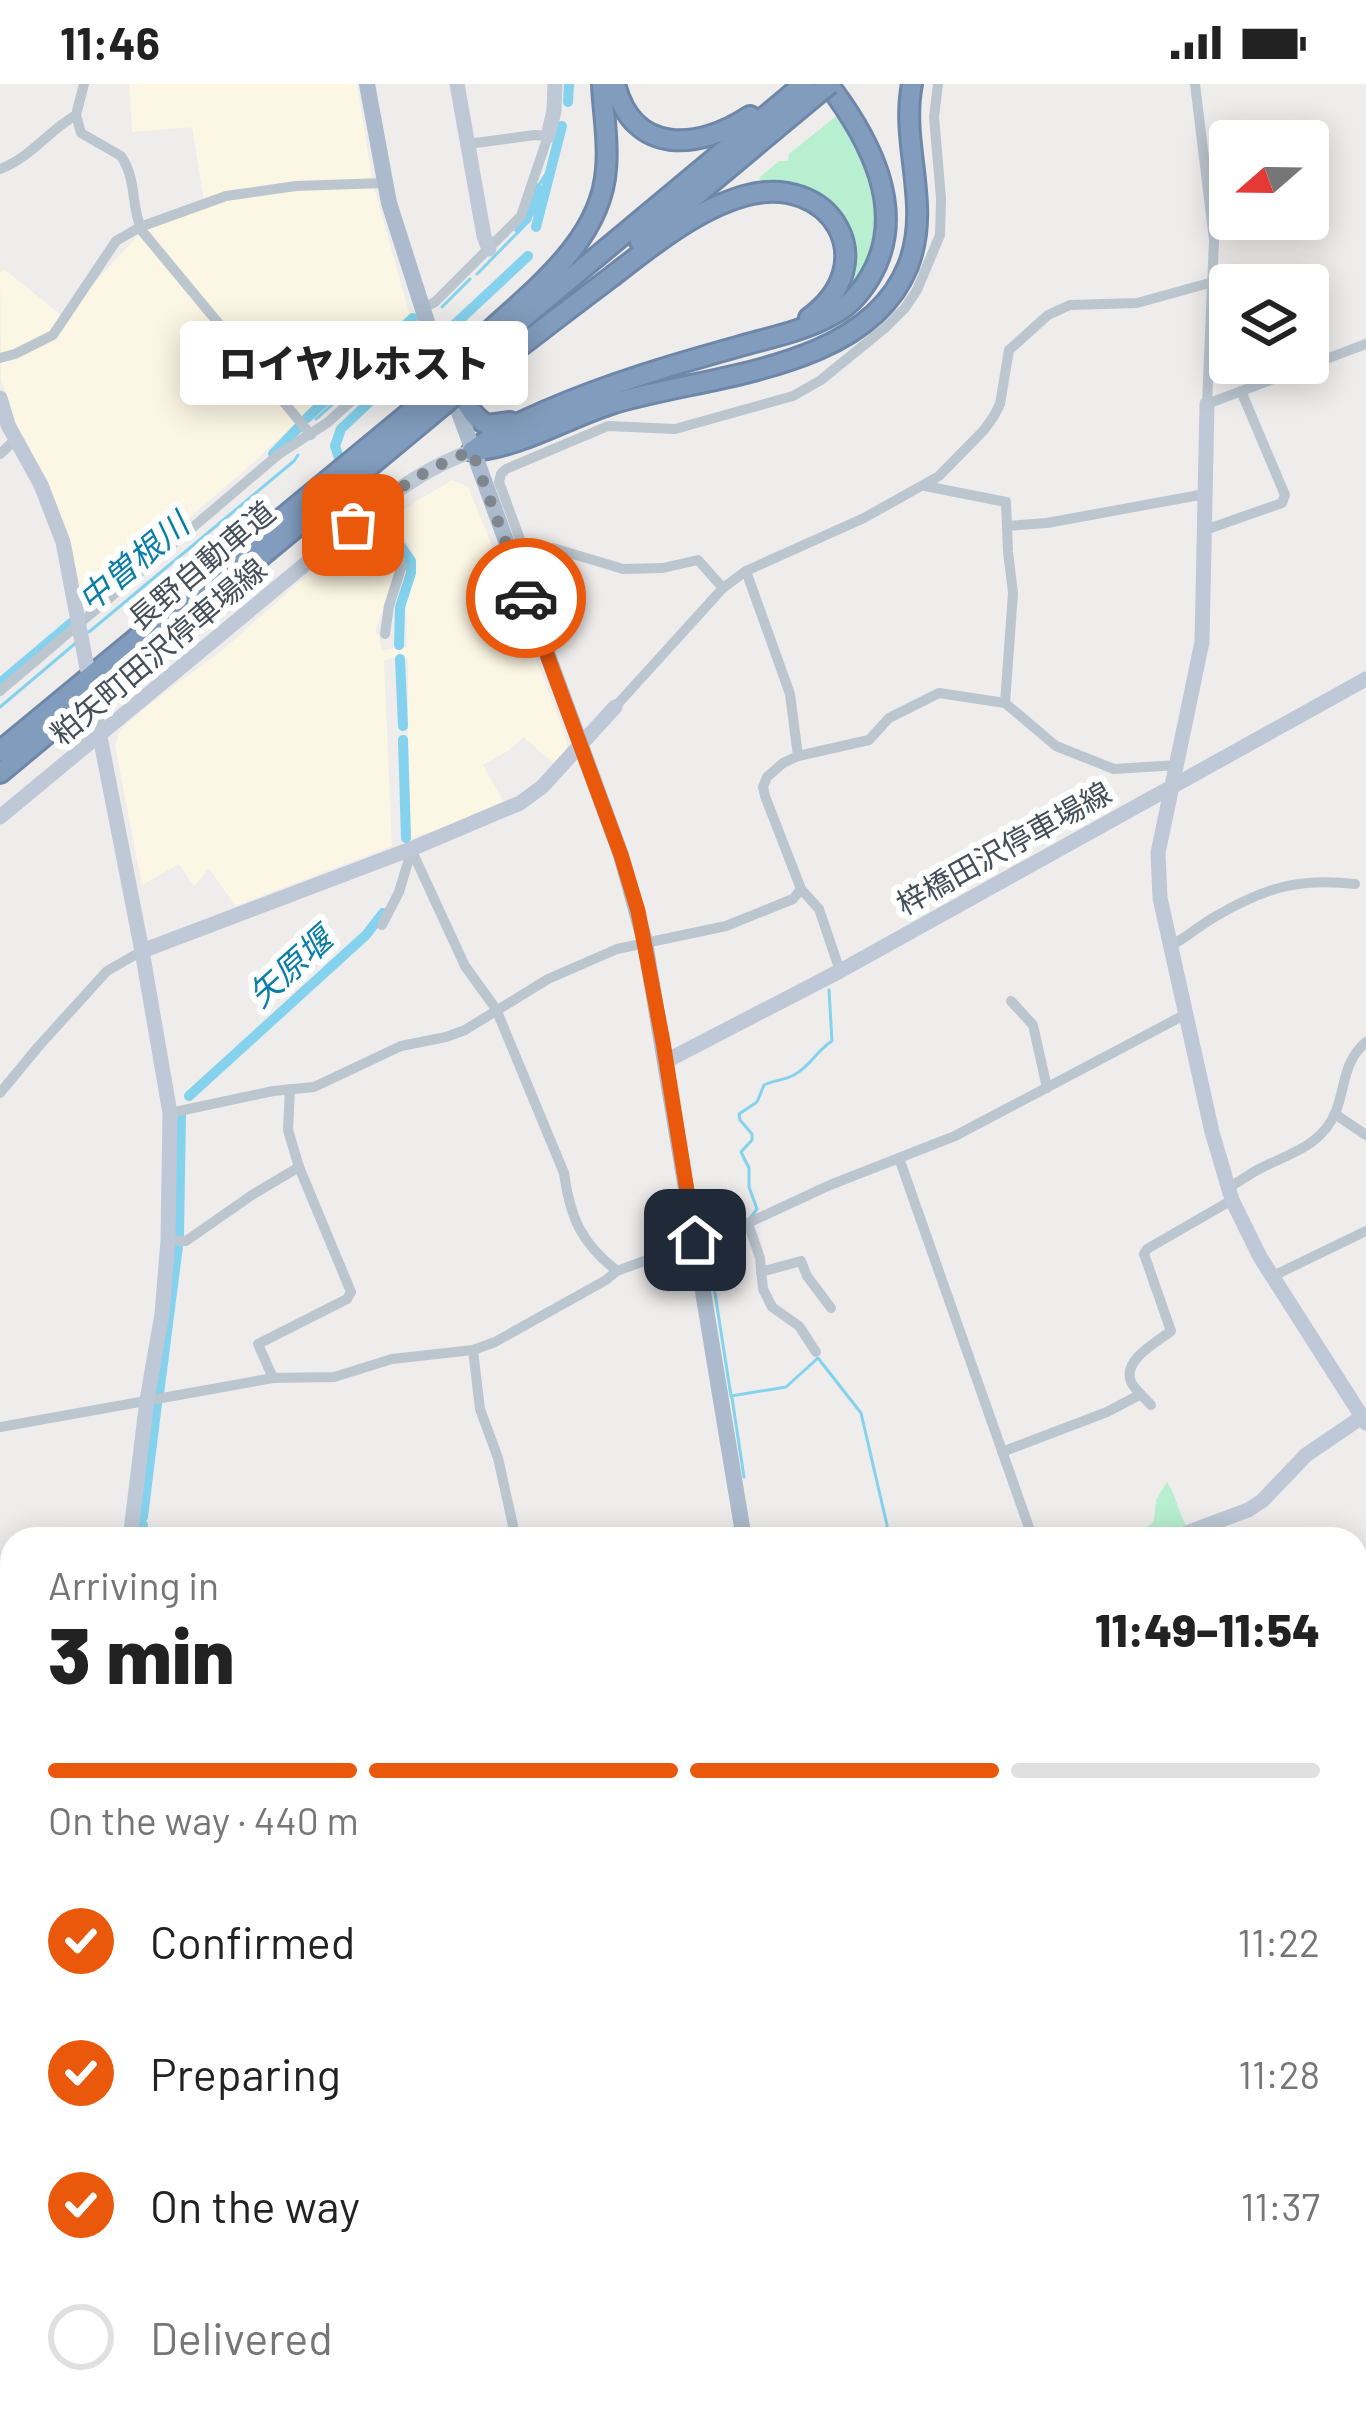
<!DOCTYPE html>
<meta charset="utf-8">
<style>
body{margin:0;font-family:Barlow,"Noto Sans JP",sans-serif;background:#f6f6f6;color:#222;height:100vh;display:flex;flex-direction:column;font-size:45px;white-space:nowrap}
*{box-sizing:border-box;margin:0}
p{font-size:39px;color:#767676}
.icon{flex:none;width:66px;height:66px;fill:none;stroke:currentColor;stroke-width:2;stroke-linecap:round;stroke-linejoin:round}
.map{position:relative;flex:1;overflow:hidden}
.drawer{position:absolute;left:0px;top:1443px;width:1368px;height:900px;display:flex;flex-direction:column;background:#fff;border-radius:36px 36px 0 0;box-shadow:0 6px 30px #0003}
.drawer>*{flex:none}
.needle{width:78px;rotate:250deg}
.tools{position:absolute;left:1209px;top:36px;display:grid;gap:24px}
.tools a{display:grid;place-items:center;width:120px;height:120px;border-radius:12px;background:#fff;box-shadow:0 6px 30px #0003;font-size:60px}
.pin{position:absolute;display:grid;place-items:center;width:102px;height:102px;color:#fff;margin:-51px;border-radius:24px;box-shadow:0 6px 18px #0006}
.courier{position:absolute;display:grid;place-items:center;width:120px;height:120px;margin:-60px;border:9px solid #ea580c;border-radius:50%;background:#fff;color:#222;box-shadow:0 3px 15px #0007}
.bubble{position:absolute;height:84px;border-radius:12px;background:#fff;box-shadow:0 6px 30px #0003;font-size:39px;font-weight:800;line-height:84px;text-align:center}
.headline em{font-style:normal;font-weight:800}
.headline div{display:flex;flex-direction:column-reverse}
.headline{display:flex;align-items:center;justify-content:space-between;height:204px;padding:0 48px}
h1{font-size:78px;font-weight:800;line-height:90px}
.bar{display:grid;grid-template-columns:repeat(4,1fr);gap:18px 12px;align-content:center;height:144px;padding:0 48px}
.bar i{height:15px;border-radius:9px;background:#e0e0e0}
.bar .on{background:#ea580c}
.bar p{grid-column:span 4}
ol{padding:0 48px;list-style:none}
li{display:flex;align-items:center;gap:36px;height:132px}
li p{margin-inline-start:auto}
li .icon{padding:12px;border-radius:50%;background:#ea580c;color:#fff;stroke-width:4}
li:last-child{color:#767676}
li i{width:66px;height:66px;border:6px solid #e0e0e0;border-radius:50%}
.status{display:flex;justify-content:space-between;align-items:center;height:84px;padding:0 60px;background:#fff;direction:ltr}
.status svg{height:33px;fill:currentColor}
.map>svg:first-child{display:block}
.commercial{fill:#fcf6e4}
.green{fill:#b8efd0}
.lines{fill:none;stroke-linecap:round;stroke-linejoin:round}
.stream{stroke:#84d2ed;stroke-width:3}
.canal{stroke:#84d2ed;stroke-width:10}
.highway-casing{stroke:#6e87a9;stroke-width:24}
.street{stroke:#bcc6cf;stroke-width:10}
.secondary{stroke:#bec8d6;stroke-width:15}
.primary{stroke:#abbacc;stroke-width:16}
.highway{stroke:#829cbd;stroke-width:18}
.highway-bridge-casing{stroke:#6e87a9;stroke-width:24;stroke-linecap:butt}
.highway-bridge{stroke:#829cbd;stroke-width:18}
.done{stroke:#80868d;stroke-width:12;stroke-dasharray:0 21.6}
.route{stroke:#ea580c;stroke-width:15}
.labels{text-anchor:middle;stroke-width:12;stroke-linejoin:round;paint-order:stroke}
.street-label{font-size:30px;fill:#444f5a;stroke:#fff}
.water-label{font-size:33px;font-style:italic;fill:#097ea8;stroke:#fff}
</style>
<div class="status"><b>11:46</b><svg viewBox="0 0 49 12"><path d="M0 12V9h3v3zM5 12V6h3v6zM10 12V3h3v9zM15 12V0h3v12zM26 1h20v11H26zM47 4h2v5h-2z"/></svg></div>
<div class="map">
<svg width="1366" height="2343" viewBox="0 0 1366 2343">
<rect width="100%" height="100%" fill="#efecec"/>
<g class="commercial">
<path d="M129,0H357L373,100L410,232L243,388L82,524L1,296L0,189L4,185L66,235L71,224L142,147L205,123L192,43L132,48Z"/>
<path d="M452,396L468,403L484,442L553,619L567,658L565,671L556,681L523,653L508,667L483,681L505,720L453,741L408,755V574H392L384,577L392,762L235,822L209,784L194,802L179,780L142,801L115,662L120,646L151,619L224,565L298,499L369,441L394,472L397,481L375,549L379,551L382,566L407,563L406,521L416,476L408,459L389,434Z"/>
</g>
<g class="green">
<path d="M840,29C864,69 894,124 872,171C866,186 857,199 849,213L843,208V141L763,99L759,94L779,77H788L789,70Z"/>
<path d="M1167,1398C1176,1411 1178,1427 1186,1441L1141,1455L1140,1449L1154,1437L1156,1416Z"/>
<path d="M302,2331H465L460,2334L459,2343H302Z"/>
</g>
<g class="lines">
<g class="stream">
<path d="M477,190L530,136L537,104L552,80"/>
<path d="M442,223L470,195"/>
<path d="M316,335L415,247"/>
<path d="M89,548L294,377L298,371"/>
<path d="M0,623L77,558"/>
<path d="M751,1133L757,1125L749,1103V1084L741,1068L752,1056V1050L740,1036L739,1030L757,1018L764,1001C774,996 785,996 794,991C811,982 816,967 832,957L829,906"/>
<path d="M707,1158L731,1312L786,1303L818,1274L861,1329L887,1441L886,1455"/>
<path d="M732,1314L744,1393"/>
<path d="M0,2236L12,2229"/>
<path d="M1108,2343L1111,2331"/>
</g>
<g class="canal">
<path d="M568,18L569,0"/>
<path d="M517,143L530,128L537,104"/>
<path d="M536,143L562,42"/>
<path d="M453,242L528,172"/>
<path d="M307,334L413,234"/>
<path d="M273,370L300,342"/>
<path d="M339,374L335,362L341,345L423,267"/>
<path d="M359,404L361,406"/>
<path d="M381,434L411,477V489L400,523L399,561"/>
<path d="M400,575L403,642"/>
<path d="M0,599L71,539"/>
<path d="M403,656L406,754"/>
<path d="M189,1012L366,851L383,829"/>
<path d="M179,1152L181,1030"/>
<path d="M159,1310L178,1162"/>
<path d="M143,1433L157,1320"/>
<path d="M141,1455L143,1441"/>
<path d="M296,2331L297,2343"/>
</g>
<defs>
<g id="highway">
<path d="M615,0C633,72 699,66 750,32"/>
<path d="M640,158L821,7"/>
<path d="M431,251C458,274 457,328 488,341L510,338"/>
<path d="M480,256C529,209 601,159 606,85C609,56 603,29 602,0"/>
<path d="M462,285L804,0"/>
<path d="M468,300L492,284C531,254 570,224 610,194C650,163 695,126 744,112C831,87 885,179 809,234"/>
<path d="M474,366C496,348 521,338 546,327C608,300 672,281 737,263C768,254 804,247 832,231C848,223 861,208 870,193C909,127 869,54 828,0"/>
<path d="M472,367C521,363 565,335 611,320C704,291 866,288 908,182C932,121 900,61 912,0"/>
<path d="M0,667L436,307"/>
<path d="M0,689L442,322"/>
</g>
</defs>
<use href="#highway" class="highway-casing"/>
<g class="street">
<path d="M1195,0L1214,156L1207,320L1366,260"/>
<path d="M76,31L81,49L121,72C138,98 130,121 142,147L311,351"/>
<path d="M0,85C30,74 48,47 76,31L84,0"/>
<path d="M423,224L435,218L521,132L548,52L535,51L468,60"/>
<path d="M0,274L15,270L53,251L116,157L140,143L226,112L296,102L384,99"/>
<path d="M0,370L16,355"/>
<path d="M925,402L1006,418L1008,468L1013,509L1005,619"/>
<path d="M1007,442L1047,439L1205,410"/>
<path d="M378,445L394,463L402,481L389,522L385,550"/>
<path d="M1205,446L1282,419L1285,411L1241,307"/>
<path d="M529,480L553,464L623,485L663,484L698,476L723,504"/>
<path d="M515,485L529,480L499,398L501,390L506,385L608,342L675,345L793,312L821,296L886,243L905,224L917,206L940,151L941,114L934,33L938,0"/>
<path d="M746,487L790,610L798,672"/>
<path d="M0,607L279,370L327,339L418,257L431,251"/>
<path d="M615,623L723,504L746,487L864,434L939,392L984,346L994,332L1000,320L1009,266L1048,231L1070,221L1137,219L1213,198"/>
<path d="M411,765L465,882L496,925L564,1089C570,1133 581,1159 617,1187"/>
<path d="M382,841L399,808L411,768"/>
<path d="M1170,862C1188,853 1201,840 1218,831C1267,803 1299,794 1355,800"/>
<path d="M840,887L819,825L801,805L765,712L763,703L767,693L783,679L798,672L869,656L889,634L939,609L1005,619L1056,662L1114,685L1178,681"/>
<path d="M1011,917L1033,941L1047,1004"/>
<path d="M0,1009L38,963L107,887L142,867"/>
<path d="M170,1029L273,1007L314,1003L401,962L446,953L465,946L548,895L617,865L726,842L793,815L801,805"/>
<path d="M1335,1030L1366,1051"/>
<path d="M899,1074L1033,1455"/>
<path d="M1228,1104C1239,1098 1249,1090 1261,1084C1291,1069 1322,1062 1336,1027C1346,1001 1343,978 1366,958"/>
<path d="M748,1139L760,1174L763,1205L772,1223L799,1242L816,1268"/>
<path d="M168,1156L186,1157L252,1111L299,1083"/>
<path d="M761,1188L801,1177L807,1192L831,1224"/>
<path d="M1273,1192L1366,1147"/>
<path d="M473,1266L480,1325L498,1374L516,1455"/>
<path d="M273,1294L258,1260L347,1215L351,1208L299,1083L288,1046L290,1005"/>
<path d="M1151,1321C1145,1314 1135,1306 1131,1298C1122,1276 1157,1258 1171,1247L1144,1170L1147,1165L1232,1116"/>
<path d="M0,1343L273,1294L334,1293L392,1275L473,1266L495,1258L606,1196L617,1187L748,1139L830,1101L955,1052L1186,930"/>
<path d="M1002,1368L1107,1328L1141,1310"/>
<path d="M0,1514L12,1510"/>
<path d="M0,1581L12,1590"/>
<path d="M1356,1757L1361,1772L1356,1774"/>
<path d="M0,1840L12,1860"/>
<path d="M1356,1968L1366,1967"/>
<path d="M2,2022L12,2021"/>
<path d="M1356,2180L1366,2182"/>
<path d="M614,2331L623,2343"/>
<path d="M768,2331L777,2343"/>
<path d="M699,2343L712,2331"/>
<path d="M796,2343L808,2331"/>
<path d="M1324,2343L1326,2331"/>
</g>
<g class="secondary">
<path d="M457,0L484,152L489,165"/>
<path d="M548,52L554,27L555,0"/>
<path d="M0,314L8,341L41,401L63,458L87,584"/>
<path d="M1207,320L1202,558L1158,769L1160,814L1212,1048L1232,1116L1260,1173L1366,1339"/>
<path d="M94,622L142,867L170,1029L168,1156L162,1230L147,1316L130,1455"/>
<path d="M0,733L367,429C400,403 433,381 472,367"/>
<path d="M142,867L411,765L520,719L542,703L615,623"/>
<path d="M666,977L840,887L1366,595"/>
<path d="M1170,1455L1248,1426L1262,1417L1306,1371L1362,1333"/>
<path d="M0,2245L12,2238"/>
<path d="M1356,2289L1366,2290"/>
<path d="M477,2331L486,2343"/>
<path d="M911,2331L917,2343"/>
<path d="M579,2343L593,2331"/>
</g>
<g class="primary">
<path d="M367,0L389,119L434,260"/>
<path d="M449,301L621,771L645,858L744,1455"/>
<path d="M1356,1725L1366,1720"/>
</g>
<use href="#highway" class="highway"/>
<defs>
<g id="highway-bridge">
<path d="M821,7L830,0"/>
<path d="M433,298L458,275"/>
<path d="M442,322L468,300"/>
</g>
</defs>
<use href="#highway-bridge" class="highway-bridge-casing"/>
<use href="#highway-bridge" class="highway-bridge"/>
</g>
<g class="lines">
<path class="done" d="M353,441C389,409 428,383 472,367L526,514"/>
<path class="route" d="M526,514L621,771L638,827L663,958L695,1156"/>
</g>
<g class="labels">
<g class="street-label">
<text transform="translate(202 482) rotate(-40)" y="10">長野自動車道</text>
<text transform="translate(159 568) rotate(-40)" y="10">粕矢町田沢停車場線</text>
<text transform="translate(1004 765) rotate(-29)" y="10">梓橋田沢停車場線</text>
</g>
<g class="water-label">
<text transform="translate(133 478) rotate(-40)" y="12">中曽根川</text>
<text transform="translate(290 883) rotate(-42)" y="12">矢原堰</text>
</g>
</g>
</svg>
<div class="tools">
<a><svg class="needle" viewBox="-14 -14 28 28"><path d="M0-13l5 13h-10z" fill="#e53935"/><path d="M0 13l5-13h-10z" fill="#767676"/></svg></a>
<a><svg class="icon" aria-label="layers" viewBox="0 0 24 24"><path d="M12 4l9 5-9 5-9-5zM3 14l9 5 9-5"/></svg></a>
</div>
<div class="pin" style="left:353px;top:441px;background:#ea580c"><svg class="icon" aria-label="bag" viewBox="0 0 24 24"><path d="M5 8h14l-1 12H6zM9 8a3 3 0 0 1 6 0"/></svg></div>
<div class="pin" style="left:695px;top:1156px;background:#1f2937"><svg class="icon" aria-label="home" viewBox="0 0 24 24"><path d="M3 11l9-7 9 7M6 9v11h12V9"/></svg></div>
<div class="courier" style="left:526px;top:514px"><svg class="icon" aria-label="car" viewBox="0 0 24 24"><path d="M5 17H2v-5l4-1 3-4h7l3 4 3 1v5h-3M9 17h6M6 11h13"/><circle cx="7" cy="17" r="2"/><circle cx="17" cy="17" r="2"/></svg></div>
<div class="bubble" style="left:180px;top:237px;width:348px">ロイヤルホスト</div>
<section class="drawer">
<div class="headline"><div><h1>3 min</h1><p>Arriving in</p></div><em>11:49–11:54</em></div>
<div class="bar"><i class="on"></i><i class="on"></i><i class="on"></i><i></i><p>On the way · 440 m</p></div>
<ol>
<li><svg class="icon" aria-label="check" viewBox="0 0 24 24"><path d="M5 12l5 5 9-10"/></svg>Confirmed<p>11:22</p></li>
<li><svg class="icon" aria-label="check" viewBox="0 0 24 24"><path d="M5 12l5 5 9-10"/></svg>Preparing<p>11:28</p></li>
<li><svg class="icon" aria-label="check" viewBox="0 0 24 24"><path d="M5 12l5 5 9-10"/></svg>On the way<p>11:37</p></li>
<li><i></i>Delivered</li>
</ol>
</section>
</div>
